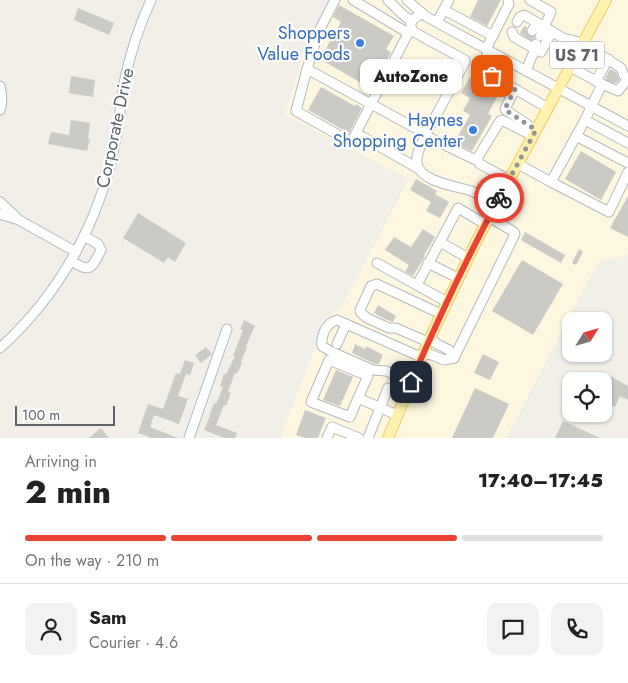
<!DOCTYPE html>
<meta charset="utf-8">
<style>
body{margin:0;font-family:Jost,sans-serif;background:#f2f2f2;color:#222;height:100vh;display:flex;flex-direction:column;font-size:19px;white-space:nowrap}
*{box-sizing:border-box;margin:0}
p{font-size:16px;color:#767676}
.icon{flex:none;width:28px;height:28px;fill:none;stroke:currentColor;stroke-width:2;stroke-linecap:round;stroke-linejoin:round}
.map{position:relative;height:438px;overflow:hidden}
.side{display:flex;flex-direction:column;background:#fff;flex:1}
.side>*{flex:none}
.needle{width:32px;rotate:53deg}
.controls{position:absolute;left:562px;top:312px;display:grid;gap:10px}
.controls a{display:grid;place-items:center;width:50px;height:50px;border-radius:10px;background:#fff;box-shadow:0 1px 4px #0004;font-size:25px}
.scale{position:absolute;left:15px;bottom:12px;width:100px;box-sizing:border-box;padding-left:5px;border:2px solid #5f6368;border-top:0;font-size:14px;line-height:18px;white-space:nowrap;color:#5f6368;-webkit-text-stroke:4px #fff;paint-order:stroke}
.pin{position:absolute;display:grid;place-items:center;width:42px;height:42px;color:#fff;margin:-21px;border-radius:10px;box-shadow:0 2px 8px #0006}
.courier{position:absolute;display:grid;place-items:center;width:50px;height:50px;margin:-25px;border:4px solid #ea4335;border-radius:50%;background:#fff;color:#222;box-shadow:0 1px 6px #0007}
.bubble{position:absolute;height:35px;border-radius:10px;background:#fff;box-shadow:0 1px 4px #0004;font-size:16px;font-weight:800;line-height:35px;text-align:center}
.headline em{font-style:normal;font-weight:800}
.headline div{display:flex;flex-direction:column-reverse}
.headline{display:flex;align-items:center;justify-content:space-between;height:85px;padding:0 25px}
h1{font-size:32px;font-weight:800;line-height:38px}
.bar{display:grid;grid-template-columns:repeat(4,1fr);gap:8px 5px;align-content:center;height:60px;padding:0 25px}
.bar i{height:6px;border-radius:4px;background:#e0e0e0}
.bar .on{background:#ea4335}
.bar p{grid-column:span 4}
.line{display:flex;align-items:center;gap:12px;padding:0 25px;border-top:1px solid #e0e0e0}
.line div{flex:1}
.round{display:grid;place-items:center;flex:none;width:52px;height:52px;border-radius:10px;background:#f2f2f2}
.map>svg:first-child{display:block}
.commercial{fill:#fef7e0}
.building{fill:#cccac5}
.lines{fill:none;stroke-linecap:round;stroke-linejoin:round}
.minor-tunnel{stroke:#ccccc8;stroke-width:9;stroke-dasharray:9 4.5;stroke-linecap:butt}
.minor-casing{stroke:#b5b8bc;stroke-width:11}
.major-casing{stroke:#f2c960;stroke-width:12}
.minor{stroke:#fff;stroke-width:9}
.major{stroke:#fff2af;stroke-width:10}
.done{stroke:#929495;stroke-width:5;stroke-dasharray:0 9}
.route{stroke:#ea4335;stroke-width:6}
.shop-dot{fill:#3f7fe0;stroke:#fff;stroke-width:2}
.labels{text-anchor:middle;stroke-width:4.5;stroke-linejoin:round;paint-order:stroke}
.shield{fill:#fff;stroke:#8f9295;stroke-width:1}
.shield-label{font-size:16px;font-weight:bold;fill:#5f6368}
.shop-label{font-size:18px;fill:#366cbe;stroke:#fff;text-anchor:end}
.street-label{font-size:18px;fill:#5f6368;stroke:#fff}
</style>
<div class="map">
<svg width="628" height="438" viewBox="0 0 628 438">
<rect width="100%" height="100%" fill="#f1efe8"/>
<path class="commercial" d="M331,0H628V255L598,262L506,438H280L328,316L341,308L409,179L285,115L309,38Z"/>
<g class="building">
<path d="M478,0H501L487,26L470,17Z"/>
<path d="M339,5L394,36L386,49L391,52L381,71L378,69L368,87L320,59L341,22L333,17Z"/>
<path d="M78,8L114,23L109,35L74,20Z"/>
<path d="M524,26L527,27L526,31L527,34L529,36L534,37V38L531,40L520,33Z"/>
<path d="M610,69L616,72L619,80L616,83L605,78Z"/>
<path d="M71,76L95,80L93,97L69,93Z"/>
<path d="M470,77L495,91L501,89L488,114L492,116L472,151L454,143L470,115L463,111L470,98L461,93Z"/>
<path d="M321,87L355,106L356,104L362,108L349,133L308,110Z"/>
<path d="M71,120L90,123L88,139H90L87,151L48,144L51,132L69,135Z"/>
<path d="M581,151L616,172L601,200L565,179Z"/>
<path d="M416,179L437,191L435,194L449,202L440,218L426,211L431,202L410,190Z"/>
<path d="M628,196V237L610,228Z"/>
<path d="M138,213L186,243L175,262L168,257L164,263L123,238Z"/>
<path d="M423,229L435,237L424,255L425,256L413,276L405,272L409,265L385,250L394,237L411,247Z"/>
<path d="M525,232L565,255L561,263L521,240Z"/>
<path d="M579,249L583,252L576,265L572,263Z"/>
<path d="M522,260L563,284L533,335L492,311Z"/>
<path d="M378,305L396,316L393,322L385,319L374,313Z"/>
<path d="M244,320L255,326L246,346L247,347L241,362L242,363L237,374L235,373L228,392L231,393L226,406L224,405L216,425L237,433L235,438H224L204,430L210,416H209L214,403L216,404L223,387L220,386L224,374H226L235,356H233L243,330L240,329Z"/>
<path d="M355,344L365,349L366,346L383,355L379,364H375L352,353Z"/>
<path d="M206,347L212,354L201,363L195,355Z"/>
<path d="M483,354L499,362L490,380L474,373Z"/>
<path d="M185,360L194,363L190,375L186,374L178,396L188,399L179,424L154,415L150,427L178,438H152L138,433L148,404L163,409L176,373L180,374Z"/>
<path d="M336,370L353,377L340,406L323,400Z"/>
<path d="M601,371L628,386V400L620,396L615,407L604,401V381H596Z"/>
<path d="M475,388L509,404L493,438H452Z"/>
<path d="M305,410L326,418L318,438H305L296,435Z"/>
<path d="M563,421L600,438H555Z"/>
<path d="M101,428L109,438H89Z"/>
</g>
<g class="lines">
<g class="minor-tunnel">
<path d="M528,39L532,31"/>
<path d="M609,83L615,72"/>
</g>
<defs>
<g id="minor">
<path d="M353,0L408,33"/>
<path d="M388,0L402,14L411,21L422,13"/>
<path d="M407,0L416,8L427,17L628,126"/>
<path d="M530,0L551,12L540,36"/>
<path d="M444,10L493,36"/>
<path d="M411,21V28L414,32L465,60V62L426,134L428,137L478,161"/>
<path d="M437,22L449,0"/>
<path d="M517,22L520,17L524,15L563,38L583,43L621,68L624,76"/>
<path d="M411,28L371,104L426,134C422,143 415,154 417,164C421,182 456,186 471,191C480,194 488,200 495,205"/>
<path d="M532,31L537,23"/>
<path d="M512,32L514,37L535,49L536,44"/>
<path d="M486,49L509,4L508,0"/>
<path d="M489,51L480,69L548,108"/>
<path d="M570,67L602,84"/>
<path d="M307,69L319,31L335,0"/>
<path d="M526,71L535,49L541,52L552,32"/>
<path d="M596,81L608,59"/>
<path d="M626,81L618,91L602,84L585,120L628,143"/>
<path d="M0,86C2,94 3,102 0,110"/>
<path d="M515,89L505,109L507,111L536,130"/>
<path d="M356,133L351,142L296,111L307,69L371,104L356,133L419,169"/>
<path d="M576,136L628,163"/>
<path d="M518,164L551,182L585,120"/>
<path d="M509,180L480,164L478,161V157L500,121L502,120L533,136"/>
<path d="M551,182L609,212L628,172"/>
<path d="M0,202L17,218"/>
<path d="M0,214L19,220L76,252"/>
<path d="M440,242L468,258"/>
<path d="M71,261C91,273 91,269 101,250L98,244L84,236"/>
<path d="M377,263L447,302"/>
<path d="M428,263L458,278"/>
<path d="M417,285L458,208L485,224"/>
<path d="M430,338L437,344L449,350L454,358"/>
<path d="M428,342L396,328H389L367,318L361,313L360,310L371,286L377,284L441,314"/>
<path d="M337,344L346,324"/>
<path d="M0,348C60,294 100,221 115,143C119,123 121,103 124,83C130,54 139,26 151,0"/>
<path d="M423,354L432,355L444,360L454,358"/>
<path d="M454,358L515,234L514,232L489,217"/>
<path d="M411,382L386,371L373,370L330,351L322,346C321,335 326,323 337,320L421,357"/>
<path d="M358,398L368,376L329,360L311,402L350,417L358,398L397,415"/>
<path d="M189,438L227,329"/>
<path d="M327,438L332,427L359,438"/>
<path d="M368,438L388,388"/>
</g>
<path id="major" d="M388,438L428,342L478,238L606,0"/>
</defs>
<use href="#minor" class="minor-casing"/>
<use href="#major" class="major-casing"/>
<use href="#minor" class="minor"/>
<use href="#major" class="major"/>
</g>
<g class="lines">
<path class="done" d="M492,76L515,89L505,109L507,111L536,130L499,198"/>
<path class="route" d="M411,382C438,319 467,258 499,198"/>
</g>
<g class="shop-dot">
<circle cx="360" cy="43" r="5"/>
<circle cx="473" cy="130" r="5"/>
</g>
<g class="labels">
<rect class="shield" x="549.5" y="41.5" width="55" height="27" rx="4"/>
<g class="shield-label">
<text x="577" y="61">US 71</text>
</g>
<g class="shop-label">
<text x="350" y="39">Shoppers<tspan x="350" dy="21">Value Foods</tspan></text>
<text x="463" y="126">Haynes<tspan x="463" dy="21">Shopping Center</tspan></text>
</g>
<g class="street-label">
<text transform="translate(115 128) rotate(-78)" y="6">Corporate Drive</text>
</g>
</g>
</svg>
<div class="controls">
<a><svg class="needle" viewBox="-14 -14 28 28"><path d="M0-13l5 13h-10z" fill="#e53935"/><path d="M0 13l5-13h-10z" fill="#767676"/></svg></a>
<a><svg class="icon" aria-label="locate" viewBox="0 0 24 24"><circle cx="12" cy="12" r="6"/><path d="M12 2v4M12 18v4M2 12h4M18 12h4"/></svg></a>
</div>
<div class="scale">100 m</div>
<div class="pin" style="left:492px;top:76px;background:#ea580c"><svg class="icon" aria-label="bag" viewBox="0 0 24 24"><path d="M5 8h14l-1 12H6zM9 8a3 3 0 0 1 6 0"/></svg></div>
<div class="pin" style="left:411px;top:382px;background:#1f2937"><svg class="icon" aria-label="home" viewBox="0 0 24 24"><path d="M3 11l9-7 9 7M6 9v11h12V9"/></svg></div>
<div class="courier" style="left:499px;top:198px"><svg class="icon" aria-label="bike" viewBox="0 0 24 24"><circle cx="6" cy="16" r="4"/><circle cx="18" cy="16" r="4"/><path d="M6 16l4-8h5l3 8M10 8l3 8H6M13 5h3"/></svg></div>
<div class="bubble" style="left:360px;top:59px;width:102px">AutoZone</div>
</div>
<section class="side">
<div class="headline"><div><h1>2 min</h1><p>Arriving in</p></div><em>17:40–17:45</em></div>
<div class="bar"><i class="on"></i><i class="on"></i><i class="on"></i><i></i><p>On the way · 210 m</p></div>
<div class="line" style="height:90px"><a class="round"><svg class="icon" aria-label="person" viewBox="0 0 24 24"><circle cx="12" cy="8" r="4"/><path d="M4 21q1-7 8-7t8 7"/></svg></a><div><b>Sam</b><p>Courier · 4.6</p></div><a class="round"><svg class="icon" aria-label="chat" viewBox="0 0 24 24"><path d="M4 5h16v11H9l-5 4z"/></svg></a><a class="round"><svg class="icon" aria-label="phone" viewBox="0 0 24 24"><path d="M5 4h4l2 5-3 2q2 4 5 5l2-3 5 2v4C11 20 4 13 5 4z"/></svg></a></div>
</section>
